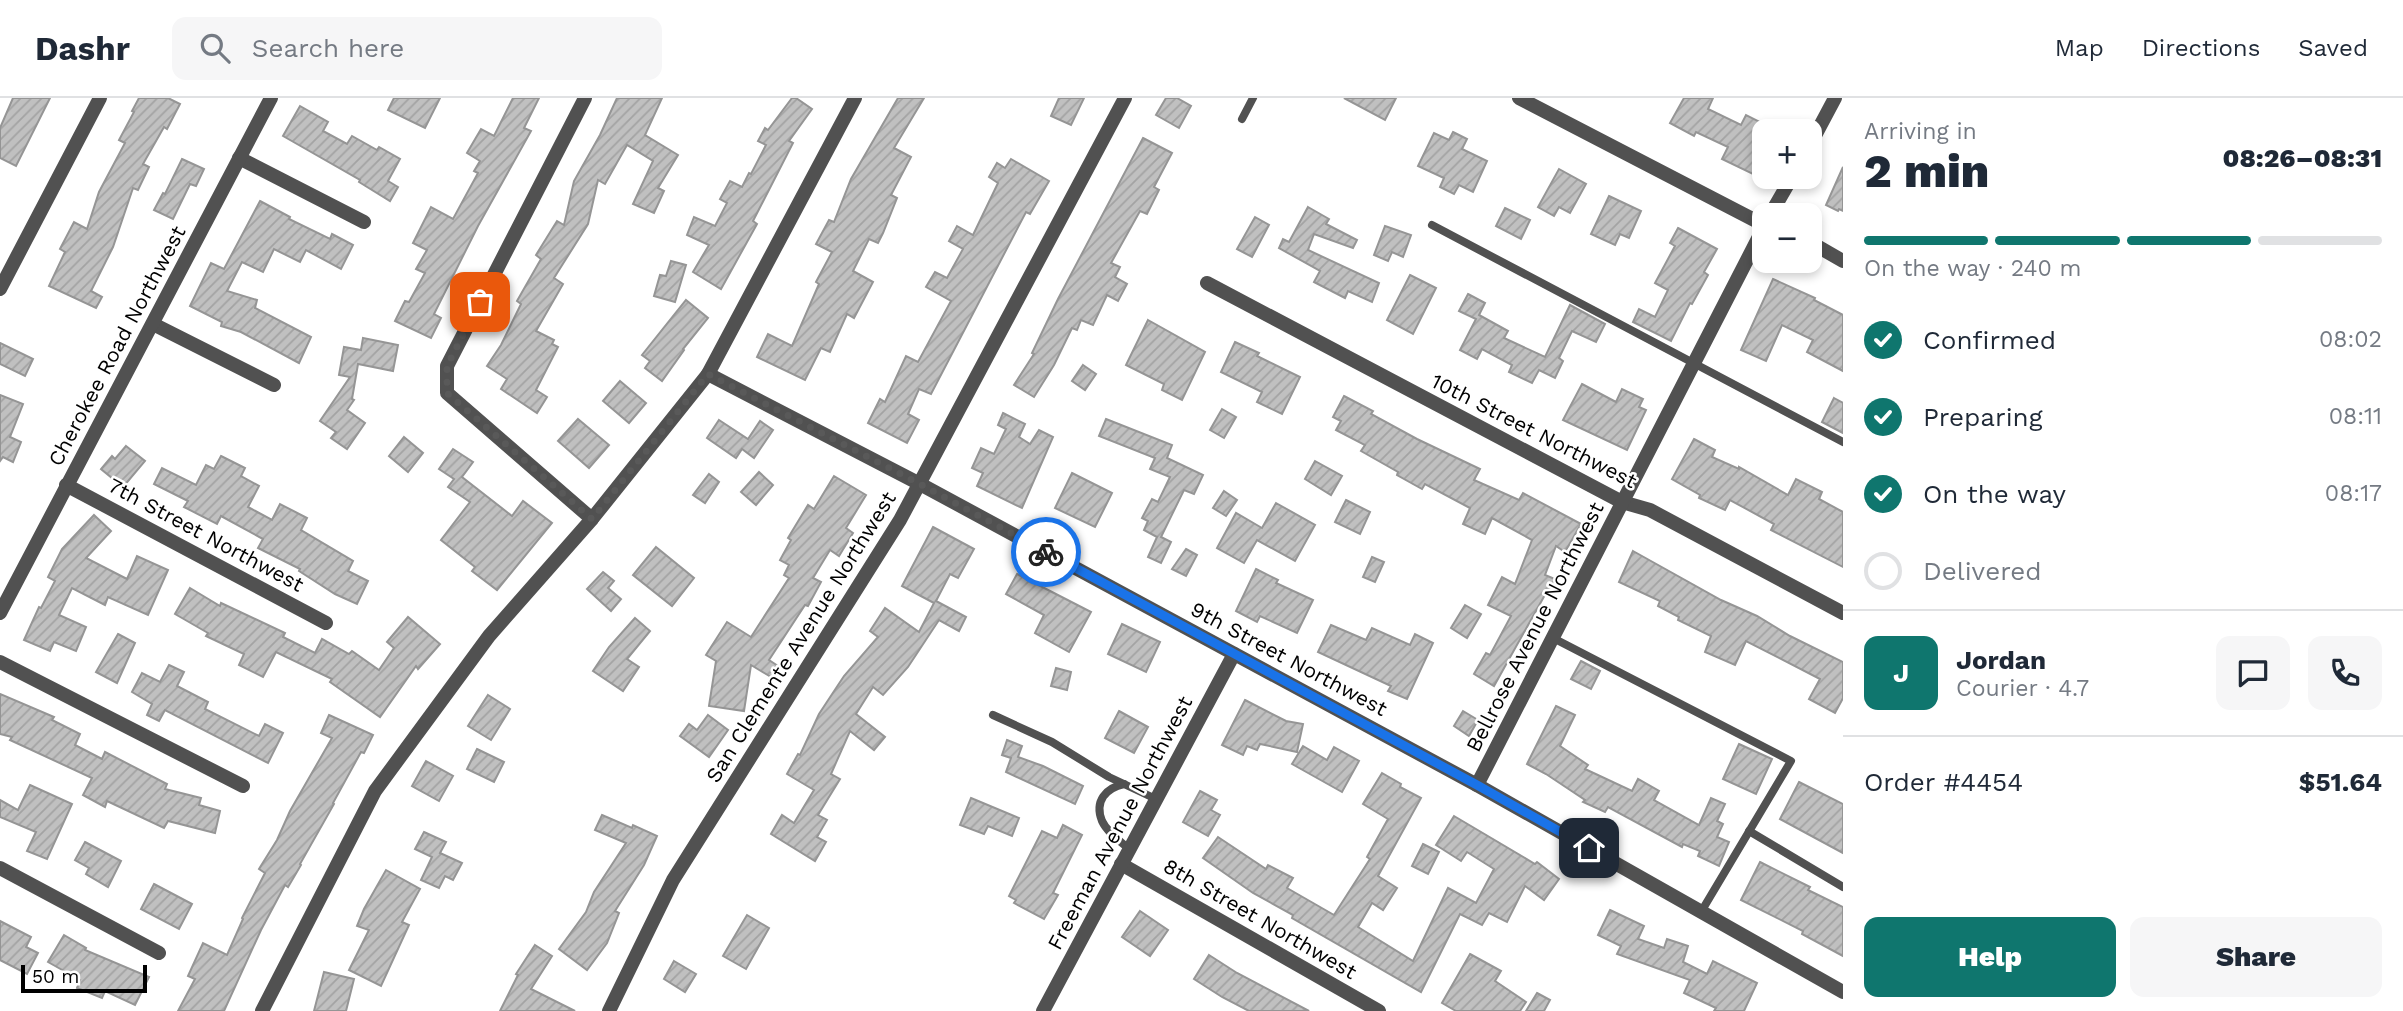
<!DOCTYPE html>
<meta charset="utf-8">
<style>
body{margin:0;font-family:"Work Sans",sans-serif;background:#f6f6f7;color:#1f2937;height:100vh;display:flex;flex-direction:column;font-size:26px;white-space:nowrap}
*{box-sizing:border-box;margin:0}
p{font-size:23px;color:#747a83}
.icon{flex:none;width:38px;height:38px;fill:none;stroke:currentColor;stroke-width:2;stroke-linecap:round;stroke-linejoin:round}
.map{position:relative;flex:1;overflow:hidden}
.panel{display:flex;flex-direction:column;background:#fff;width:560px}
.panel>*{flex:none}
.tools{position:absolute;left:1752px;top:21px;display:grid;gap:14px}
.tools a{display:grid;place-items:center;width:70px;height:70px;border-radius:14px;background:#fff;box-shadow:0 4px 10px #0003;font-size:35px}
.scale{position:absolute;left:21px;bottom:18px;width:126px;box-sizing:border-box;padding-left:7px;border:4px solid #000;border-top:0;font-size:19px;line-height:24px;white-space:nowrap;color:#000;-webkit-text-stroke:5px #fff;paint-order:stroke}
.pin{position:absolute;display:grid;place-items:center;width:60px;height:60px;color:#fff;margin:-30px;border-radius:14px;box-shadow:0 4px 10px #0006}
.courier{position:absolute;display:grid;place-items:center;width:70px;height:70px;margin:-35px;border:5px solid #1a73e8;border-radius:50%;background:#fff;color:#222;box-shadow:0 2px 9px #0007}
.overview em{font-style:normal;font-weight:800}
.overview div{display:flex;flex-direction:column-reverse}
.overview{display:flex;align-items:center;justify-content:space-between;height:119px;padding:0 21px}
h1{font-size:46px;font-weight:800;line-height:52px}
.bar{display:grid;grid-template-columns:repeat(4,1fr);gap:10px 7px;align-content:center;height:84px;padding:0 21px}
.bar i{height:9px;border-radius:5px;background:#e0e1e3}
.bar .on{background:#0f766e}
.bar p{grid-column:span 4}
.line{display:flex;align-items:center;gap:18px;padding:0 21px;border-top:2px solid #e0e1e3}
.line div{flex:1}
.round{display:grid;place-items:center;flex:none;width:74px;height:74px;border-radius:14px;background:#f6f6f7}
ol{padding:0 21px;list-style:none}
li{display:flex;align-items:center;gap:21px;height:77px}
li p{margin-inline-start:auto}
li .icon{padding:7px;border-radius:50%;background:#0f766e;color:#fff;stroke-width:4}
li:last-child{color:#747a83}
li i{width:38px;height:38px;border:4px solid #e0e1e3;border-radius:50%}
.action{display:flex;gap:14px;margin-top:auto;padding:14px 21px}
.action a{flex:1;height:80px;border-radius:14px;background:#0f766e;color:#fff;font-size:28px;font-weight:800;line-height:80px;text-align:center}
.action a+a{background:#f6f6f7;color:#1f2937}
header{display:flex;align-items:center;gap:42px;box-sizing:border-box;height:98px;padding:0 35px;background:#fff;border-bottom:2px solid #e0e1e3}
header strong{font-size:33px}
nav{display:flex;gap:38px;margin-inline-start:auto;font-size:24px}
.search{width:490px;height:63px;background:#f6f6f7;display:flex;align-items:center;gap:18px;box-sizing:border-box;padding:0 24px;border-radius:14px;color:#747a83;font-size:26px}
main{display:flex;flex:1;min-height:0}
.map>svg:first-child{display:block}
.building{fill:url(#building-hatch);stroke:#959595;stroke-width:2}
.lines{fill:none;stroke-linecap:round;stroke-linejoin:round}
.lane{stroke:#515151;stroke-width:8}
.street{stroke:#515151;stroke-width:14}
.done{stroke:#595959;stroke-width:7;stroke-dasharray:0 12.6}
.route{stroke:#1a73e8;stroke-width:9}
.labels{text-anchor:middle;stroke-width:5;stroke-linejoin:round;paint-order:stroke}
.street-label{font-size:21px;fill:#000;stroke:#fff}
</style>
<header>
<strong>Dashr</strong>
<div class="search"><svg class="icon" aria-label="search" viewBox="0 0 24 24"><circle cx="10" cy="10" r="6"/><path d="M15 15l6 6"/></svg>Search here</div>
<nav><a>Map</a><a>Directions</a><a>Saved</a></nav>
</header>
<main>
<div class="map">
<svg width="1843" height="913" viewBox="0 0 1843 913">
<defs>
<pattern id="building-hatch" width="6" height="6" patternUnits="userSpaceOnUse" patternTransform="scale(1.75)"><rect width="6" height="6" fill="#c0c0c0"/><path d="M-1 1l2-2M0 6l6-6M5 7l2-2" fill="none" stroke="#a3a3a3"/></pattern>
</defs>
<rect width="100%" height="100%" fill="#fff"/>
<g class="building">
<path d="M13,0H50L16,68L0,60V30Z"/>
<path d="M139,0H168L180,6L167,31L164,29L143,66L149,69L138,92L133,90L113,149L91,193L102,199L96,210L49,188L65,154L60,151L74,124L87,131L99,94L125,45L119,42L134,14L132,13Z"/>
<path d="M394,0H440L425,30L388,12Z"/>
<path d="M513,0H539L524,30L531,33L478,128L434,216L441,220L431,240L395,223L405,203L409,204L425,175L416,171L427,152L413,145L431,109L453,121L478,75L474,73L480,63L467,55L481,31L494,38Z"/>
<path d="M617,0H662L645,37L678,57L658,90L664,93L654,115L633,106L653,63L627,47L605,86L598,82L588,126L554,180L563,186L536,233L554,242L552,246L558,249L536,292L547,299L537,315L501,291L507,281L487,268L501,247L521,206L517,203L541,161L536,157L557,123L564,127L574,83L600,37Z"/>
<path d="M792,0H796L812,11L789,43L793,45L753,123L757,126L721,191L693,174L709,147L687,137L694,119L715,128L727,105L720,101L730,83L742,89L749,75L751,76L766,47L758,43L765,30L768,32Z"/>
<path d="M898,0H924L894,50L911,59L891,97L897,100L883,135L878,145L869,141L853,173L873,184L854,220L847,216L830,254L821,250L805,282L757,259L768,236L792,248L819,186L816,184L832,154L816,146L829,122L834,124L851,81Z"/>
<path d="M1059,0H1084L1071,27L1051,18Z"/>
<path d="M1166,0H1177L1191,8L1179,30L1156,17Z"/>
<path d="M1344,0H1396L1385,22Z"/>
<path d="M1684,0H1713L1708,11L1741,27L1746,17L1764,26V56L1755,77L1722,61L1728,49L1696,34L1694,38L1670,25Z"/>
<path d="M300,8L328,24L323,33L347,46L352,38L377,52L379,49L400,61L388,83L398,89L390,103L359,84L360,82L283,38Z"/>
<path d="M1453,34L1467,41L1462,51L1487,63L1473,94L1459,87L1454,96L1440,89L1444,80L1418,68L1434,35L1449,42Z"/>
<path d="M1143,40L1172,55L1154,89L1159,92L1147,116L1140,113L1111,165L1120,169L1115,179L1127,186L1118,203L1107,197L1093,227L1081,222L1077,232L1072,230L1054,267L1034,299L1014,287L1034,256L1032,255L1058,201Z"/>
<path d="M182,61L204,71L196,88L190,86L173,121L154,112L163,95L165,96Z"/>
<path d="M1011,61L1049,83L1030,116L1026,114L931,296L919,291L908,316L919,322L907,345L868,325L880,301L885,304L906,258L918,264L951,203L926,189L935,174L947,180L963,151L949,143L957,128L973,137L998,85L989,79L997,65L1005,70Z"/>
<path d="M1843,69V113L1839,111L1838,113L1826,107Z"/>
<path d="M1559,71L1586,86L1570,115L1559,109L1554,118L1538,109Z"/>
<path d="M1609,98L1641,113L1629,140L1620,136L1615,147L1591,136Z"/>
<path d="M260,103L290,119L289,121L330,141L332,136L353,147L341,171L306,152L300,164L274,151L263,174L242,164L227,193L257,202L255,210L311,239L299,265L241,234L221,228L222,224L190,208L211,165L224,171Z"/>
<path d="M1308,109L1329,121L1326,126L1357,142L1353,150L1314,136L1308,152L1379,185L1372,204L1348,193L1345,200L1314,184L1320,173L1279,150L1283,141L1289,144Z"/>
<path d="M1505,110L1530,122L1521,141L1496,128Z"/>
<path d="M1255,119L1269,127L1252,159L1237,151Z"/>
<path d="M1385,128L1411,137L1403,159L1392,154L1388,163L1374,157Z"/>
<path d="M1678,130L1717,151L1704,174L1708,177L1692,206L1690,205L1671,243L1633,224L1639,211L1655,219L1668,192L1655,185L1675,148L1670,145Z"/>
<path d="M671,163L686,167L675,204L654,198L660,177L666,178Z"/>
<path d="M1410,177L1436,190L1413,236L1387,222Z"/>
<path d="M1773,181L1815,200L1814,202L1843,217V273L1807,254L1813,242L1782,227L1766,263L1741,252Z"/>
<path d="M1468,196L1485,205L1479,217L1508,233L1504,240L1545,259L1570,207L1605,226L1596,244L1572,233L1559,260L1563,263L1555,280L1539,272L1532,285L1509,274L1512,267L1482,251L1477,261L1460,252L1476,221L1459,213Z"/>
<path d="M686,202L708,220L683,251L684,252L662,283L645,270L650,263L642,257Z"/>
<path d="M1148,222L1205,254L1182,302L1162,292L1164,286L1126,267Z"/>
<path d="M363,240L398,247L393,273L358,266L352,301L354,302L347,312L365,325L347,351L331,340L336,334L320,323L350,279L339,277L344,249L361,252Z"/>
<path d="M1235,244L1259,255L1257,258L1300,279L1282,316L1257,304L1262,294L1221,274Z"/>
<path d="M0,245L33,261L25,278L0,266Z"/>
<path d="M1083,267L1096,276L1085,292L1072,283Z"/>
<path d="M620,283L646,305L629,325L603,303Z"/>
<path d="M1582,286L1616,304L1622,291L1643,301L1639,309L1646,312L1627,352L1563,322Z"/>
<path d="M0,297L23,306L10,339L21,344L13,364L3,359L0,363Z"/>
<path d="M1344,298L1373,313L1371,316L1417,341L1480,371L1474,382L1519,402L1523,395L1581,426L1565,454L1556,448L1545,477L1555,481L1549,496L1546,495L1494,588L1474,576L1486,555L1490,557L1511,518L1488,507L1502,479L1515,486L1532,442L1492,420L1485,436L1463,426L1470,410L1425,386L1422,391L1397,377L1398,374L1361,353L1365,347L1336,332L1341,323L1333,319Z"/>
<path d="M1834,300L1843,305V335L1822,324Z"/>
<path d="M1222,311L1236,319L1224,340L1210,332Z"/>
<path d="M1003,315L1025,326L1019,339L1030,346L1039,332L1053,339L1022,410L977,388L983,375L972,370L981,350L994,356L1006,331L998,327Z"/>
<path d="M578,321L609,347L589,370L558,343Z"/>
<path d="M1106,321L1172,347L1167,360L1203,377L1194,396L1184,392L1161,439L1171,444L1161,465L1148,459L1157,439L1144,432L1148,423L1142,420L1152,401L1158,404L1170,379L1150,371L1155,360L1099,338Z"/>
<path d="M719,322L748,341L760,323L773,332L754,360L742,351L736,360L707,340Z"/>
<path d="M404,339L423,355L408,374L389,358Z"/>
<path d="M1694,341L1715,352L1712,359L1739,371V369L1788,397L1796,381L1822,394L1819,401L1843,414V469L1771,432L1774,426L1730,402L1725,412L1699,400L1700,397L1672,381Z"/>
<path d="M126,348L145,363L123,389L101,371L112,358L115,361Z"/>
<path d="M453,351L473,364L462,379L512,418L523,403L552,425L497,492L472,473L475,469L441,442L470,404L448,389L454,381L439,371Z"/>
<path d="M221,358L245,370L241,378L259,388L248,409L272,422L280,406L307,420L301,432L353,463L348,473L368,483L357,506L335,496L299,473L300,471L258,450L263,441L221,418L217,426L184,409L188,403L154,386L162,370L196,387L206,367L214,371Z"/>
<path d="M1315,363L1342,378L1331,397L1305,381Z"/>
<path d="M759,374L773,387L756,407L741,394Z"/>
<path d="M1072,375L1112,395L1095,429L1055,410Z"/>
<path d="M709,376L719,384L705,405L693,397Z"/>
<path d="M834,378L866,397L846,430L853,435L839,458L830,452L813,480L821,484L808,508L805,507L769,562L778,568L771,579L751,567L744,613L709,608L716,563L706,557L727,524L751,539L789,480L784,477L789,467L780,462L791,442L788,440L808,407L814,411Z"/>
<path d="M1224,393L1237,402L1226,418L1213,410Z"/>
<path d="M1346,402L1370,414L1360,436L1335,424Z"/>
<path d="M1276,405L1315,427L1295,463L1257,442L1244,465L1217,450L1236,415L1262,430Z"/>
<path d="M94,417L111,433L86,460L127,481L137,458L168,472L148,517L108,499L105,507L72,490L59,517L86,529L76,553L54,544L50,553L24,542L39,509L41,510L55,483L48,479L62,451Z"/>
<path d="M933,429L974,451L958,480L950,476L936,503L966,519L959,533L939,522L908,569L883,597L873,589L856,616L885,639L874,652L850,633L831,676L840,681L818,717L827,722L817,739L826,744L815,763L771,736L782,717L794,725L814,692L787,676L798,656L800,657L819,616L844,578L878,539L870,533L885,510L919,534L934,505L902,488Z"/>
<path d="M656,449L694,480L672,508L633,477Z"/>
<path d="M1186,451L1197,457L1186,478L1172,471Z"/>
<path d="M1633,453L1721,502L1757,518L1790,538L1843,564V600L1835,615L1809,601L1820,581L1746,543L1735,567L1705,554L1711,538L1678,522L1679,519L1658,508L1660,503L1619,484Z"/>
<path d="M1372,459L1384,464L1375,484L1363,479Z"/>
<path d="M1256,471L1278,482L1276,485L1313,502L1297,535L1260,518L1257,524L1236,513Z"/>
<path d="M603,474L614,483L608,490L621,501L611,513L587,491Z"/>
<path d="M1017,476L1091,514L1069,554L1035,535L1044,517L1006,496Z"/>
<path d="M190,490L220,508L221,505L285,535L283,539L315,555L322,541L349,556L352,553L379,572L394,550L387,544L408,519L440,546L418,571L416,568L380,619L330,584L332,581L276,554L263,579L239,567L244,556L206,538L208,535L175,516Z"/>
<path d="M1465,507L1481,516L1467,540L1451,530Z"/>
<path d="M635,520L650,533L627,561L639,569L623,593L593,573L609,549Z"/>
<path d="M1122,526L1160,544L1146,574L1108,556Z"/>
<path d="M1331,527L1366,542L1372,530L1410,547L1415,536L1433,545L1407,601L1388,593L1391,588L1318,554Z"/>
<path d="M118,536L135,545L117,585L96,574Z"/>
<path d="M1581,563L1600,573L1591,591L1571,581Z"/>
<path d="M169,567L184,574L177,588L208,604L205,611L259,638L265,626L283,635L268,665L165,612L159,623L147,617L152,606L132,594L142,575L160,584Z"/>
<path d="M1056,570L1071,574L1067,592L1051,588Z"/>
<path d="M0,596L54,619L52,622L80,636L75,647L102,661L105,654L167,686L165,691L201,700L199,707L220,713L215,735L168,723L164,730L107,703L105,709L83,697L92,680L10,642L12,639L0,636Z"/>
<path d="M488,597L510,611L491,642L468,628Z"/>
<path d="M1245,602L1286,623L1303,626L1297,654L1260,646L1257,652L1247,648L1243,657L1222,647Z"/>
<path d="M1556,608L1575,617L1560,648L1588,667L1585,671L1632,693L1638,681L1659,693L1654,702L1699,727L1711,700L1725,706L1717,723L1723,726L1717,739L1729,744L1719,768L1698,758L1700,753L1683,746L1682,749L1608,709L1605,714L1583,704L1585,702L1546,676L1527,666Z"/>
<path d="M1119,613L1148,629L1134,655L1105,640Z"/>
<path d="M1463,613L1478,622L1469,638L1454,628Z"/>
<path d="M329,617L373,637L364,655L361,654L333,705L334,706L300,766L301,767L288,789L285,787L261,832L224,913H178L195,881L188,878L203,845L227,857L243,821L242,820L265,775L259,771L277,742L290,713L332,640L321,635Z"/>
<path d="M708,617L728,632L709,659L680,638L689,626L697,632Z"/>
<path d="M1007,642L1022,648L1018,659L1043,668L1083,688L1075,706L1006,674L1011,660L1002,657Z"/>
<path d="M1739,646L1772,661L1756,696L1723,681Z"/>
<path d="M1303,648L1327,662L1334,649L1359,663L1342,694L1292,666Z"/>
<path d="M477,651L504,664L494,684L467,671Z"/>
<path d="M426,663L453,678L439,703L412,688Z"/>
<path d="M1382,675L1401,686L1400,689L1421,700L1378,778L1397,790L1383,812L1372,805L1358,829L1413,863L1448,790L1476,805L1494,771L1467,754L1461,763L1436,747L1454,718L1535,766L1537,764L1559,781L1544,802L1525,788L1507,824L1489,815L1482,827L1460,816L1421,894L1292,820L1293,817L1253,795L1203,760L1218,739L1266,771L1268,767L1293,780L1287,790L1334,817L1370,761L1367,759L1388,721L1363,706Z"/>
<path d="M1799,684L1843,706V755L1780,721Z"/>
<path d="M30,687L72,706L47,761L27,753L36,734L0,719V702L18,712Z"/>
<path d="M1200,693L1217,702L1211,712L1220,717L1208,738L1183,724Z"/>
<path d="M971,700L1019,720L1012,738L988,728L984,736L960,727Z"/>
<path d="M602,717L632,730L633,727L657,738L644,767L615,813L619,815L607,845L587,872L559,851L586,814L594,794L626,745L595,732Z"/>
<path d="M1063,727L1082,737L1053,795L1058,797L1044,821L1014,805L1016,802L1009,798L1042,733L1057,740Z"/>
<path d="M424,734L446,744L440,755L462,765L453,782L445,778L439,790L421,782L432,759L415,751Z"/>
<path d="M85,744L121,763L108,789L86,776L89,770L75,762Z"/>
<path d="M1423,746L1439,754L1428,776L1412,768Z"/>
<path d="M1760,764L1810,789L1808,792L1843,809V858L1802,836L1803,833L1741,802Z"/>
<path d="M386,772L420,791L402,824L409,827L381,888L349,872L369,832L357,828L364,811Z"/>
<path d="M154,786L192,806L179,831L141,811Z"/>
<path d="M1610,812L1644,828L1638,841L1664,850L1667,841L1688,848L1683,864L1707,876L1713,863L1757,885L1744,913H1714L1716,910L1684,895L1690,882L1617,856L1621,848L1598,837Z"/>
<path d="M1140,813L1168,832L1150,858L1122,839Z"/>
<path d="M747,817L769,830L746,871L723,858Z"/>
<path d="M0,823L31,839L26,849L38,855L27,876L0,862Z"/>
<path d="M64,837L86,850L85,852L149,879L135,907L105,893L102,900L77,890L80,882L48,864Z"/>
<path d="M535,847L552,858L531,891L575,913H500L518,877L516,876Z"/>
<path d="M1470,856L1501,873L1495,883L1526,904L1520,913H1456L1442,905Z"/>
<path d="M1209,857L1237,875L1309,913H1249L1222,899L1194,881Z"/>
<path d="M674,863L696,876L685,894L664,881Z"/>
<path d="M324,874L354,881L346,913H314Z"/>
<path d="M1537,895L1550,902L1544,913H1526Z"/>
</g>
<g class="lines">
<g class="lane">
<path d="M1242,21L1253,0"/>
<path d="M1432,127L1843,344"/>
<path d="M1553,540L1791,663L1701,814"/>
<path d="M993,617L1052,644L1109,679L1156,701"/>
<path d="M1124,686C1106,690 1094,703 1102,723C1107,734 1120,743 1129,751"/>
<path d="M1749,733L1843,789"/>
</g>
<g class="street">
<path d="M585,0L447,268V295L592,421"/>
<path d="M1519,0L1764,127"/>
<path d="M1810,47L1835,0"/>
<path d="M239,60L364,124"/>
<path d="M1770,117L1792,79"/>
<path d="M1810,144L1843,163"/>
<path d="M1207,185L1622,404L1650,412L1843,515"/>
<path d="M0,191L100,0"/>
<path d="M153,226L274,287"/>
<path d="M708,276L920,386L1477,687L1843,894"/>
<path d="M66,387L326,525"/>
<path d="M0,515L271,0"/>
<path d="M0,564L243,688"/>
<path d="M1477,687L1764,129"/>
<path d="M1121,766L1379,913"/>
<path d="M0,770L159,855"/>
<path d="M262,913L375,693L489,538L592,421L708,276L855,0"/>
<path d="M609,913L673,782L900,422L1125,0"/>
<path d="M1043,913L1234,556"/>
</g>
</g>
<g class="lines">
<path class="done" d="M480,204L447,268V295L592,421L708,276L920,386L1046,454"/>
<path class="route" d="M1046,454L1477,687L1589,750"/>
</g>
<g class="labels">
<g class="street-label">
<text transform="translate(117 248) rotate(-62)" y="7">Cherokee Road Northwest</text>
<text transform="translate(1534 333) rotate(27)" y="7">10th Street Northwest</text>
<text transform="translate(206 437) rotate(28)" y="7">7th Street Northwest</text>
<text transform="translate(1535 529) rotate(-63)" y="7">Bellrose Avenue Northwest</text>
<text transform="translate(801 539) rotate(-58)" y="7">San Clemente Avenue Northwest</text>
<text transform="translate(1289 561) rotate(28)" y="7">9th Street Northwest</text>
<text transform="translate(1120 725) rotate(-62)" y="7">Freeman Avenue Northwest</text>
<text transform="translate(1260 821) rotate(30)" y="7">8th Street Northwest</text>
</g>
</g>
</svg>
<div class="tools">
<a>+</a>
<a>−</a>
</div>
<div class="scale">50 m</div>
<div class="pin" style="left:480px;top:204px;background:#ea580c"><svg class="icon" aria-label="bag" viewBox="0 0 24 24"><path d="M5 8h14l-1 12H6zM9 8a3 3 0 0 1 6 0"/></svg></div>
<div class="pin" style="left:1589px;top:750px;background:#1f2937"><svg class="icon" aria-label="home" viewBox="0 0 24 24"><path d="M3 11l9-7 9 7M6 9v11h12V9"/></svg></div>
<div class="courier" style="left:1046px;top:454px"><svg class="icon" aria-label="bike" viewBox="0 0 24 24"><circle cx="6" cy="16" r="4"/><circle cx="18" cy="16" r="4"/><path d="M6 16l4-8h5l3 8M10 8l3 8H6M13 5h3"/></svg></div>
</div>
<section class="panel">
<div class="overview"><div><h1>2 min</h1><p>Arriving in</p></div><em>08:26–08:31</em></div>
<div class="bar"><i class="on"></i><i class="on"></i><i class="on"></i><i></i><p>On the way · 240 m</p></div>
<ol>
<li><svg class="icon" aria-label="check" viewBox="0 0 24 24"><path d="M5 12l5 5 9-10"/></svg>Confirmed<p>08:02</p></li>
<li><svg class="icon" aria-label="check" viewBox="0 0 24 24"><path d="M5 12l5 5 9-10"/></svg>Preparing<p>08:11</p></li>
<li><svg class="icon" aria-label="check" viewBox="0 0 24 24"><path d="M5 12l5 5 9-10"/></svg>On the way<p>08:17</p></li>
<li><i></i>Delivered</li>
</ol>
<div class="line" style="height:126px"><b class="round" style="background:#0f766e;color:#fff">J</b><div><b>Jordan</b><p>Courier · 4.7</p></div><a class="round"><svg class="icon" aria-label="chat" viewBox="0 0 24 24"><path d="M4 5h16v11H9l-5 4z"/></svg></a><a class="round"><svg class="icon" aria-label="phone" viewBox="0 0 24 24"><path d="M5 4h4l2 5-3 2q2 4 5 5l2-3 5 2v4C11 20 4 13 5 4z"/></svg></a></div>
<div class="line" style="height:91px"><div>Order #4454</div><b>$51.64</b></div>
<div class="action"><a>Help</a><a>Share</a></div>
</section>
</main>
